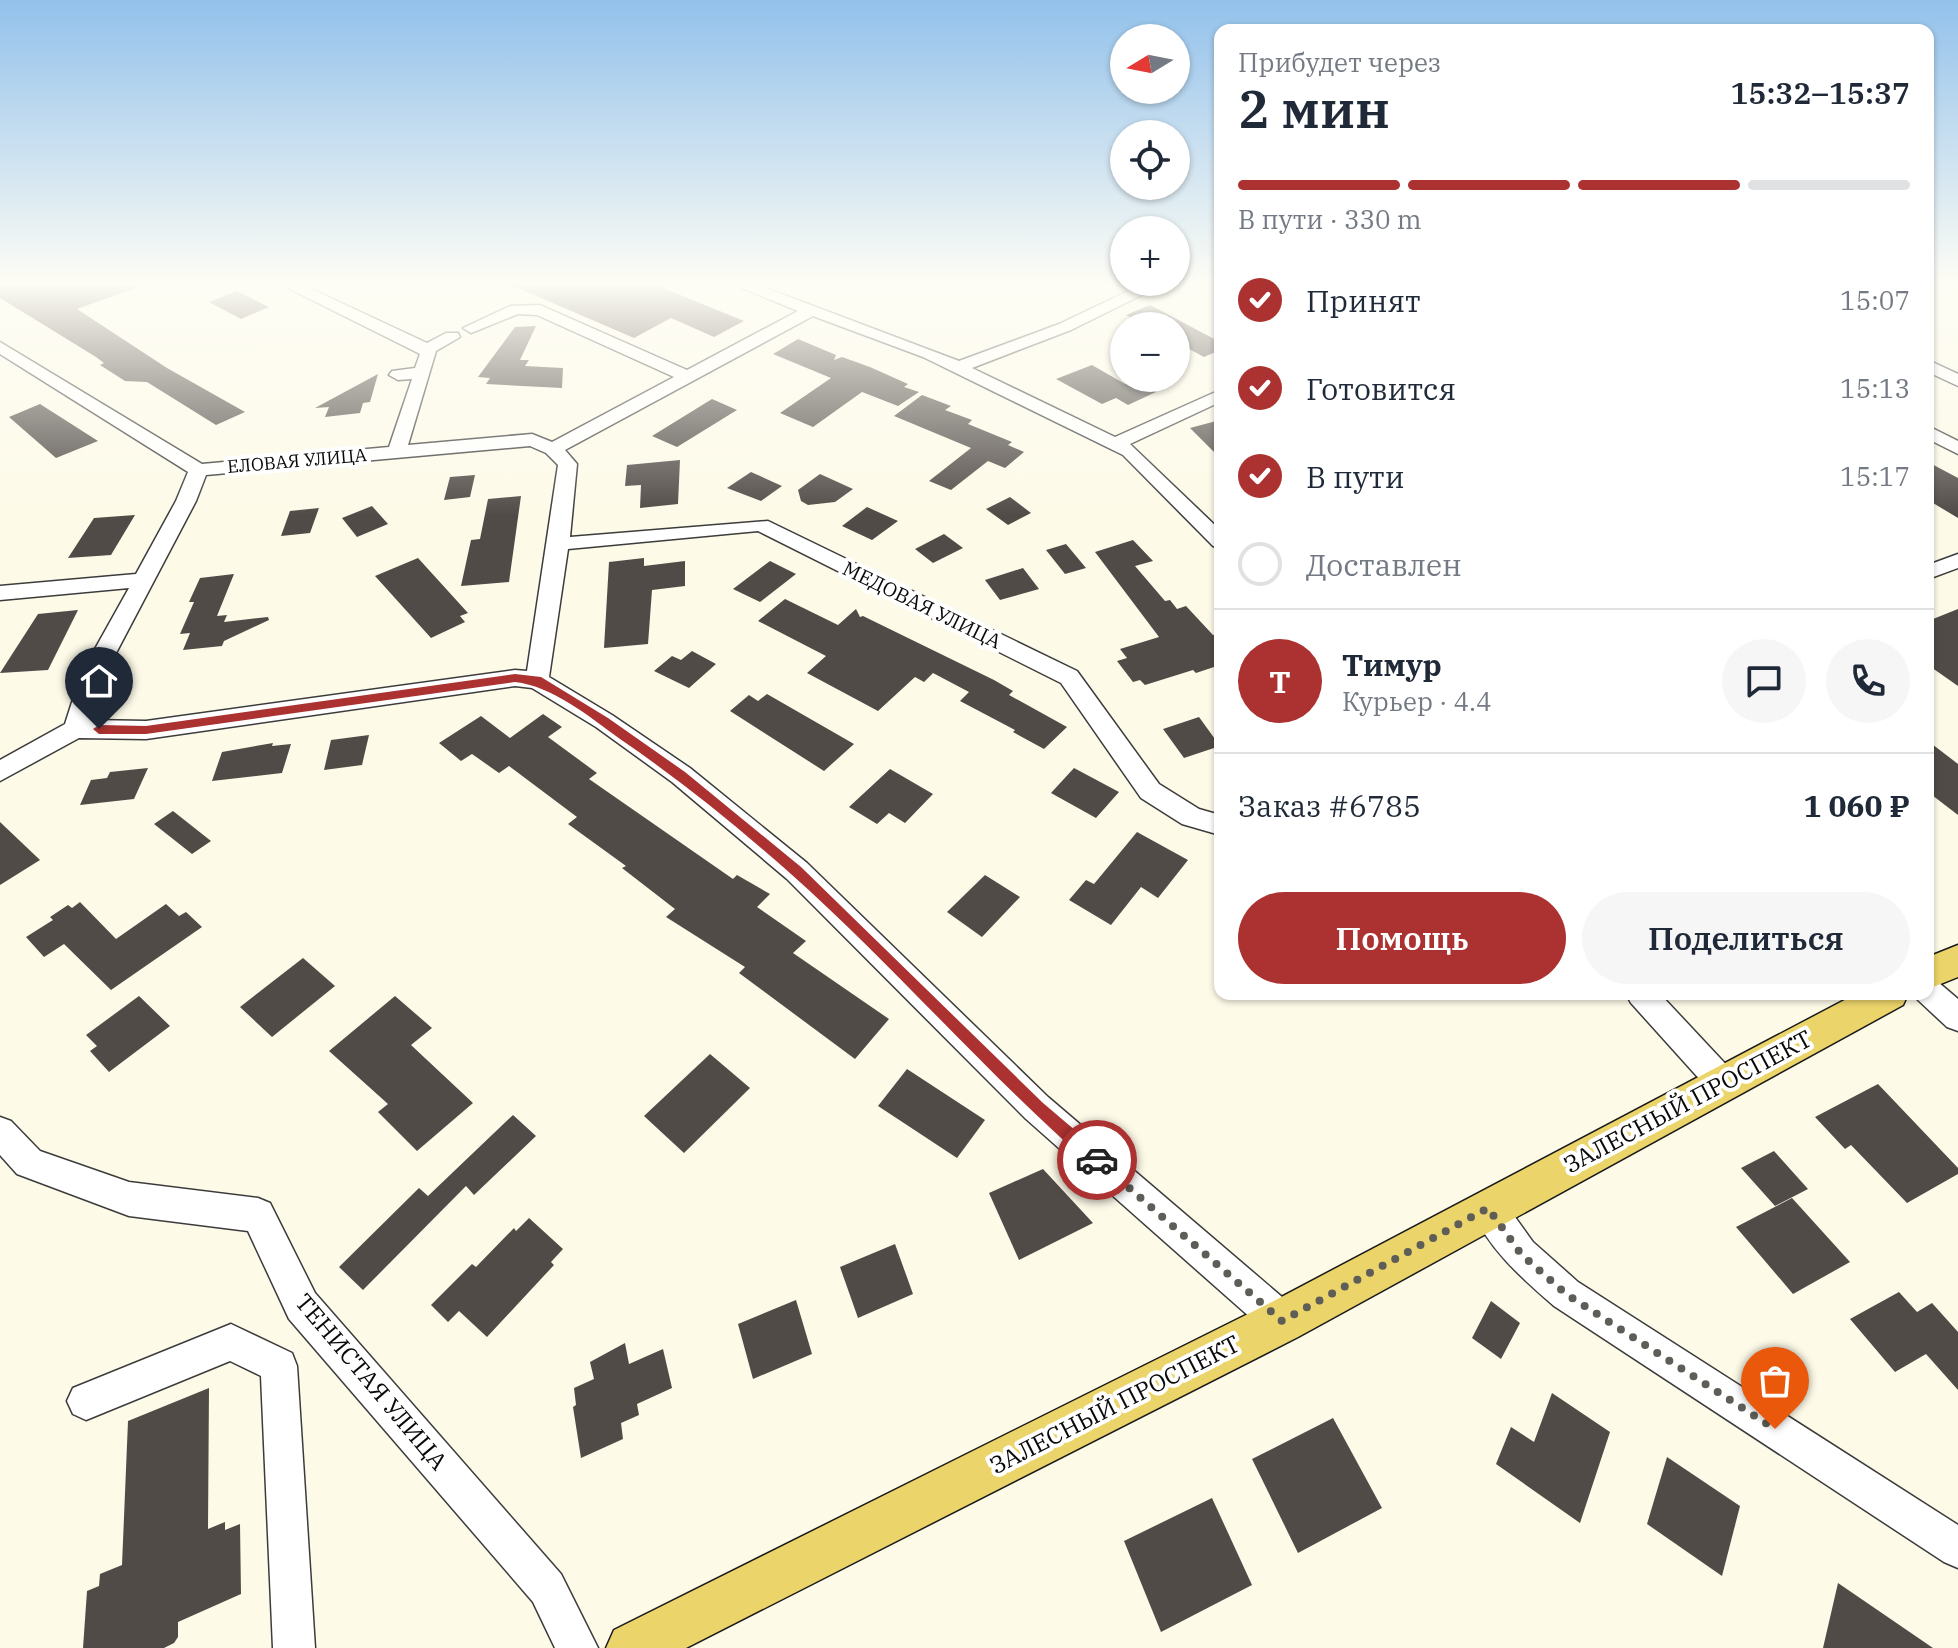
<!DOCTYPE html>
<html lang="ru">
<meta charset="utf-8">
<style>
body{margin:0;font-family:"IBM Plex Serif",serif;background:#f6f6f7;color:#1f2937;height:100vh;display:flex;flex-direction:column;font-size:30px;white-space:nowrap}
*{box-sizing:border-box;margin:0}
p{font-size:26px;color:#747a83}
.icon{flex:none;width:44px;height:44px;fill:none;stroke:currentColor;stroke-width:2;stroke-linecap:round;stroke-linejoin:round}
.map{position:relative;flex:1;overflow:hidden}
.drawer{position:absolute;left:1214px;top:24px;width:720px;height:976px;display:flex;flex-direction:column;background:#fff;border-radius:16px;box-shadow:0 2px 6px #0004}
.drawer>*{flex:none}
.needle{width:52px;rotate:260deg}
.buttons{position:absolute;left:1110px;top:24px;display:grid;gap:16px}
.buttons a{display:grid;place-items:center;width:80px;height:80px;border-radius:50%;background:#fff;box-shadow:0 2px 6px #0004;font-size:40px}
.pin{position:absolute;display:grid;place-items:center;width:68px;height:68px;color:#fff;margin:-82px -34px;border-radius:50% 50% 50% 0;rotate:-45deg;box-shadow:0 0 8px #0007}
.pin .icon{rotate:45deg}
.courier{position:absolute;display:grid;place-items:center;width:80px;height:80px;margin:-40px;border:6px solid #ab3230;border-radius:50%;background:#fff;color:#222;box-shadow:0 2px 10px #0007}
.overview em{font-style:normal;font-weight:600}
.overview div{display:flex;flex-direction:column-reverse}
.overview{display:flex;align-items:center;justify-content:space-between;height:136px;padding:0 24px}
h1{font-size:52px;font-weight:600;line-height:60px}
.bar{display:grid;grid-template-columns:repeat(4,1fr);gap:12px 8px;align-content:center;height:96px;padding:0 24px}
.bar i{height:10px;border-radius:6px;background:#e0e1e3}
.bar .on{background:#ab3230}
.bar p{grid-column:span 4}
.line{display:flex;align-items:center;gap:20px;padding:0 24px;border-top:2px solid #e0e1e3}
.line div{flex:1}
.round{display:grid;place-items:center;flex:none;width:84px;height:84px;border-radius:42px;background:#f6f6f7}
ol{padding:0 24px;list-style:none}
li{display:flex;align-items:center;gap:24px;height:88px}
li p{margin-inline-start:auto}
li .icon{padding:8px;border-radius:50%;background:#ab3230;color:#fff;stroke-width:4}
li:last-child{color:#747a83}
li i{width:44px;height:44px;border:4px solid #e0e1e3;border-radius:50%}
.primary-button{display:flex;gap:16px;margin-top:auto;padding:16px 24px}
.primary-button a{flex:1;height:92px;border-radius:48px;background:#ab3230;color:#fff;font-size:32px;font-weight:600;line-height:92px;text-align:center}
.primary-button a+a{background:#f6f6f7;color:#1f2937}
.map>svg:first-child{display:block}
.building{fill:#514b47}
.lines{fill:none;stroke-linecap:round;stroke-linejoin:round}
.minor-casing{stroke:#3c3c3c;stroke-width:3}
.major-casing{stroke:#1a1a1a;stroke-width:3}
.minor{fill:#fff;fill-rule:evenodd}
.major{fill:#ebd46a;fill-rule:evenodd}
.route{fill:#ab3230}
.done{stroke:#5e5d57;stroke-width:8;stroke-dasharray:0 14.4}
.labels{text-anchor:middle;stroke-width:8;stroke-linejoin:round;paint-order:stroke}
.far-street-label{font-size:18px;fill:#090909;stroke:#fff}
.street-label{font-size:20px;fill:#090909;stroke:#fff}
.near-street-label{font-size:24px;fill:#090909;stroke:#fff}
</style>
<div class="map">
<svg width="1958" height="1648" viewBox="0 0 1958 1648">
<rect width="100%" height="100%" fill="#fdfae8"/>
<g class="building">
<path d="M0,285H134L135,288L77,309L167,368L245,412L216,425L147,382L125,381L100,365L104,363L96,357L0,298Z"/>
<path d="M511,285H656L744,321L714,337L671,318L634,338Z"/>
<path d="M237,291L269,307L241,319L209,302Z"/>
<path d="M1150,305L1220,342V350L1204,357L1176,342V326H1146L1126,315Z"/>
<path d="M536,326L520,360H529L525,366L563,368L562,388L486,384L490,378L478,377L515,327Z"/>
<path d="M798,339L836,355L834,360L842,357L870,367L908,384L904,387L919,392L898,406L862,392L813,427L780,413L831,378L773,354Z"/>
<path d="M1092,365L1125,384L1134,380L1156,392L1128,405L1116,398L1102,404L1056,379Z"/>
<path d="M378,374L370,402L363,403L360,413L325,417L329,407L315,408Z"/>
<path d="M922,395L951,406L945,410L972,420L968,424L1012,442L1008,445L1024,452L1005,468L988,461L951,490L929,481L971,448L894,416Z"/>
<path d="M712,399L737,410L677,447L652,436Z"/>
<path d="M40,404L98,441L56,458L9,417Z"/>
<path d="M1220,420V458L1190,428Z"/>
<path d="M680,460L678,504L640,508L641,485L625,486L627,465Z"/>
<path d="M1928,462L1958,478V518L1928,500Z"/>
<path d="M751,472L782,486L761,501L727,488Z"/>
<path d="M820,474L853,489L835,502L808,505L801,501L798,490Z"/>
<path d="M475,475L470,497L444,500L450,477Z"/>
<path d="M521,496L509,582L461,586L471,540L480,539L488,499Z"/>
<path d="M1010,497L1031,513L1008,525L986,509Z"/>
<path d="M372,506L388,524L357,537L342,518Z"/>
<path d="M867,507L898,521L872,540L842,526Z"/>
<path d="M319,508L310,533L281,536L290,511Z"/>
<path d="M135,515L111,555L68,558L94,518Z"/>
<path d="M944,534L963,548L933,563L915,549Z"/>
<path d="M1133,540L1153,561L1135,566L1165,601L1170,600L1177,609L1186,606L1213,635L1220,633V665L1196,673L1193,670L1145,685L1140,680L1133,682L1117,661L1127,658L1120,649L1159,637L1095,552Z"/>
<path d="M1066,544L1086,568L1065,574L1046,550Z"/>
<path d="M418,558L468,613L460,616L465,622L431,638L375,576Z"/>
<path d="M644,558V566L685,561V586L652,590L648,644L604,648L609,562Z"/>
<path d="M770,561L796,574L760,602L733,589Z"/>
<path d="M1023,568L1039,589L1000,600L985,580Z"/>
<path d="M234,574L217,616L227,615L224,622L268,617L269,620L224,641L222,646L183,650L190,633L180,634L194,602H189L200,578Z"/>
<path d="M785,599L838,625L856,609L860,617L863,616L994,680L1013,691L1009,695L1067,727L1044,749L1013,732L1015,730L960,701L969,692L933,673L924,682L915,677L878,711L807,673L826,656L758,621Z"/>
<path d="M1958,609V686L1928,665V621Z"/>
<path d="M78,610L48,670L0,673L38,614Z"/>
<path d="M692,651L716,664L689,688L654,671L672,656L681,660Z"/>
<path d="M767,694L854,744L824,771L730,711L749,695L758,701Z"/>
<path d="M543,714L562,727L548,737L597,773L589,779L733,879L737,875L770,894L757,907L806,941L793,953L889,1019L855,1059L739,973L745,967L666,917L675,909L622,868L626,866L568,824L577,817L509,766L499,773L472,754L461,761L439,743L481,716L510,738Z"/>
<path d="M1199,717L1220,746L1184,758L1163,729Z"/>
<path d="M369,735L362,765L324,770L331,740Z"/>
<path d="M1928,741L1958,764V815L1928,792Z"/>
<path d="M273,743L272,746L291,744L282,773L212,781L222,752Z"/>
<path d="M148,768L134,799L80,805L91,780L107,778L110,772Z"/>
<path d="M1074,768L1119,792L1096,818L1051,793Z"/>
<path d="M890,769L933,794L905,823L889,813L877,824L849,807Z"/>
<path d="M173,811L211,841L192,854L154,824Z"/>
<path d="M0,822L40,860L0,885Z"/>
<path d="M1137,832L1188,860L1158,898L1141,887L1111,925L1069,900L1086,880L1094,884Z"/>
<path d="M985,875L1020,897L982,937L947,912Z"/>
<path d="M80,902L116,939L166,904L179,916L186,912L202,927L111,990L64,944L44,957L26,937L53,920L50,917L68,905L72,908Z"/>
<path d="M303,958L335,986L272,1037L240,1007Z"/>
<path d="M139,996L170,1026L109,1072L90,1051L97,1046L86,1035Z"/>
<path d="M395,996L432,1028L411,1045L473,1103L417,1151L378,1112L388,1104L329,1051Z"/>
<path d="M710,1054L750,1088L684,1153L644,1116Z"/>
<path d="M907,1069L985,1120L957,1158L878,1106Z"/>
<path d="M1878,1084L1958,1168V1174L1907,1203L1851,1145L1845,1149L1815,1117Z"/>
<path d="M513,1115L536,1136L474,1195L466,1186L363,1290L339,1267L419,1188L428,1196Z"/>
<path d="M1774,1151L1808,1189L1775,1206L1741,1168Z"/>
<path d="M1043,1169L1093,1223L1019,1260L989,1193Z"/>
<path d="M1792,1198L1850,1262L1793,1294L1736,1227Z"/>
<path d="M529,1218L563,1249L551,1262L554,1265L487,1337L459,1311L448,1322L431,1305L472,1264L476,1267L514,1228L516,1231Z"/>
<path d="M895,1244L913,1294L858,1318L840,1267Z"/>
<path d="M1899,1292L1917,1312L1932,1303L1958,1332V1390L1926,1354L1895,1372L1850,1319Z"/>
<path d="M796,1300L812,1354L753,1379L738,1324Z"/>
<path d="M1491,1301L1520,1323L1501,1359L1472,1338Z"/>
<path d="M625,1343L629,1364L663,1349L672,1388L637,1404L639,1415L621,1423L623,1439L581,1458L573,1407L576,1405L574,1388L594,1379L590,1362Z"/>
<path d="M209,1388L208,1529L225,1522V1530L240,1524L241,1594L178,1622V1637L174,1643L164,1648H83L87,1591L99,1586L100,1574L122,1565L128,1421Z"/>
<path d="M1552,1393L1610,1432L1580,1523L1496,1464L1511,1427L1534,1442Z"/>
<path d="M1333,1418L1382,1508L1298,1553L1252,1459Z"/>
<path d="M1667,1457L1740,1506L1722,1576L1647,1524Z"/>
<path d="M1212,1498L1252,1585L1161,1632L1124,1541Z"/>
<path d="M1838,1583L1933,1648H1823Z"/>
</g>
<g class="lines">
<defs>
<g id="minor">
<path d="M282,285H303L427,343L446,333H458L460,337L436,351L408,445L532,434L552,442L674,377L537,315L518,314L471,333L463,328L510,306L540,305L687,370L798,311L735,285H758L959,361L1059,324L1141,285H1162L1071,330L972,368L1115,437L1220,390V402L1130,444L1220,530V548L1213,546L1123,455L923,357L813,316L565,450L577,464L570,537L768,521L1077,671L1159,784L1199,809L1220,815V835L1182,824L1141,798L1061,683L758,531L568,549L549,677L612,715L690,768L807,863L1048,1097L1295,1308L1300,1321L1295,1334L1282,1339L1269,1334L1026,1119L787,879L672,782L596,727L532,688L515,686L146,739L79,738L0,781V760L65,724L81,674L129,588L0,600V586L136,574L176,501L188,472L0,354V342L202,464L389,447L412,379L398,380L389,375L392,371L415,368L420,354ZM530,446L546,453L558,465L527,671L515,670L146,721L90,720L105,674L196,501L206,475Z"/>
<path d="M1928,360L1958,374V386L1928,372Z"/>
<path d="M1928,426L1958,441V454L1928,439Z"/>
<path d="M1958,554V568L1928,579V565Z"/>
<path d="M1928,978L1938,982L1958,999V1031L1947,1027L1918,1000L1915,994H1928Z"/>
<path d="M1626,994H1660L1734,1073L1739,1083L1734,1093L1723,1097L1712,1093L1631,1003Z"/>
<path d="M0,1117L11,1121L40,1151L129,1182L258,1198L270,1203L315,1293L561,1574L598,1648H555L533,1602L289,1319L248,1231L129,1216L17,1174L0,1155Z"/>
<path d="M1488,1191L1500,1196L1533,1242L1578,1282L1958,1525V1568L1944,1562L1554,1306C1522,1278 1488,1249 1471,1208L1476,1196Z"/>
<path d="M231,1324L292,1353L297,1366L315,1648H273L261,1376L230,1361L86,1420L73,1414L67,1401L73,1388Z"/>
</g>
<g id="major">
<path d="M1958,945V977L1928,989V957Z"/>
<path d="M1856,994H1908L1903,1005L1298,1337L686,1648H606L614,1630L1266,1305Z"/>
</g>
</defs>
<use href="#minor" class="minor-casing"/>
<use href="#major" class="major-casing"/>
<use href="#minor" class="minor"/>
<use href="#major" class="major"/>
</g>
<linearGradient id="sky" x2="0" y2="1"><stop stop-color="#92c1eb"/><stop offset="0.55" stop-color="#fefdf5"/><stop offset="1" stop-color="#fefdf5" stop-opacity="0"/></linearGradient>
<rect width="1958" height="516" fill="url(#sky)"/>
<path class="route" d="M515,674L541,677L608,718L685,772L801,867L1043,1103L1103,1154V1165H1091C986,1073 895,967 791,874C737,826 680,780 620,739C590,717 552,686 515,682L146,734H99L93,729L99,725L146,726Z"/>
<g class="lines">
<path class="done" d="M1097,1160L1282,1321L1488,1208L1521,1254L1566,1294L1775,1429"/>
</g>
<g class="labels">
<g class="far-street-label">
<text transform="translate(297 461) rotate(-5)" y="6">ЕЛОВАЯ УЛИЦА</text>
</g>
<g class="street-label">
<text transform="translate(922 605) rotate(26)" y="7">МЕДОВАЯ УЛИЦА</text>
</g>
<g class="near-street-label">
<text transform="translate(1688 1102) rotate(-28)" y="8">ЗАЛЕСНЫЙ ПРОСПЕКТ</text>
<text transform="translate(371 1382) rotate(50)" y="8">ТЕНИСТАЯ УЛИЦА</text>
<text transform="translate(1115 1405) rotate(-27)" y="8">ЗАЛЕСНЫЙ ПРОСПЕКТ</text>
</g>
</g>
</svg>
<div class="buttons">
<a><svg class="needle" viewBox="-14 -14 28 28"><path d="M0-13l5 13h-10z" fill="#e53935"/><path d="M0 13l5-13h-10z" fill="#747a83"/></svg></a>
<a><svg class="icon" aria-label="locate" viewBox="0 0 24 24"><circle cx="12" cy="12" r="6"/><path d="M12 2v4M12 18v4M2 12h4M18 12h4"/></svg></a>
<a>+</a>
<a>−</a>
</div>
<div class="pin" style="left:1775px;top:1429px;background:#ea580c"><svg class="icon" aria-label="bag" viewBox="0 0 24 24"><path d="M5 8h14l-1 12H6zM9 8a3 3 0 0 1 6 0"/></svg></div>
<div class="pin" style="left:99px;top:729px;background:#1f2937"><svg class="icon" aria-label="home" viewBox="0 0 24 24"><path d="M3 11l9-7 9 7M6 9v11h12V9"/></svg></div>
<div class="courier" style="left:1097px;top:1160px"><svg class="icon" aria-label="car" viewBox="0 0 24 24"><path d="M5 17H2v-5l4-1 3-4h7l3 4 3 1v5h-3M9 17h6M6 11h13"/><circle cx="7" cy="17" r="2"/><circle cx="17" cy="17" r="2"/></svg></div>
<section class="drawer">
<div class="overview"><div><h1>2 мин</h1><p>Прибудет через</p></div><em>15:32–15:37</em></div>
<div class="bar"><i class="on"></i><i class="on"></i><i class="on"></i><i></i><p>В пути · 330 m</p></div>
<ol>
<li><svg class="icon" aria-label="check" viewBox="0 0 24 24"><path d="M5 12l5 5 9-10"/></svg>Принят<p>15:07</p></li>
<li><svg class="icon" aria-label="check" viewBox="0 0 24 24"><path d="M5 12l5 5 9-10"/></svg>Готовится<p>15:13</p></li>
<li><svg class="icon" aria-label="check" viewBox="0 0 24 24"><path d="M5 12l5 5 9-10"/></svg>В пути<p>15:17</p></li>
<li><i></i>Доставлен</li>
</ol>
<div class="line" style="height:144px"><b class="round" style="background:#ab3230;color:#fff">Т</b><div><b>Тимур</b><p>Курьер · 4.4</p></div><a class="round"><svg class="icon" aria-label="chat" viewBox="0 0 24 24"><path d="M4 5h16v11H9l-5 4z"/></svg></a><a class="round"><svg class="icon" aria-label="phone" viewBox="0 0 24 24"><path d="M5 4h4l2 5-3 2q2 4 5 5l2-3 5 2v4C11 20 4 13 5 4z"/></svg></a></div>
<div class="line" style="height:104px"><div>Заказ #6785</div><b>1 060 ₽</b></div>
<div class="primary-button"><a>Помощь</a><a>Поделиться</a></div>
</section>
</div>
